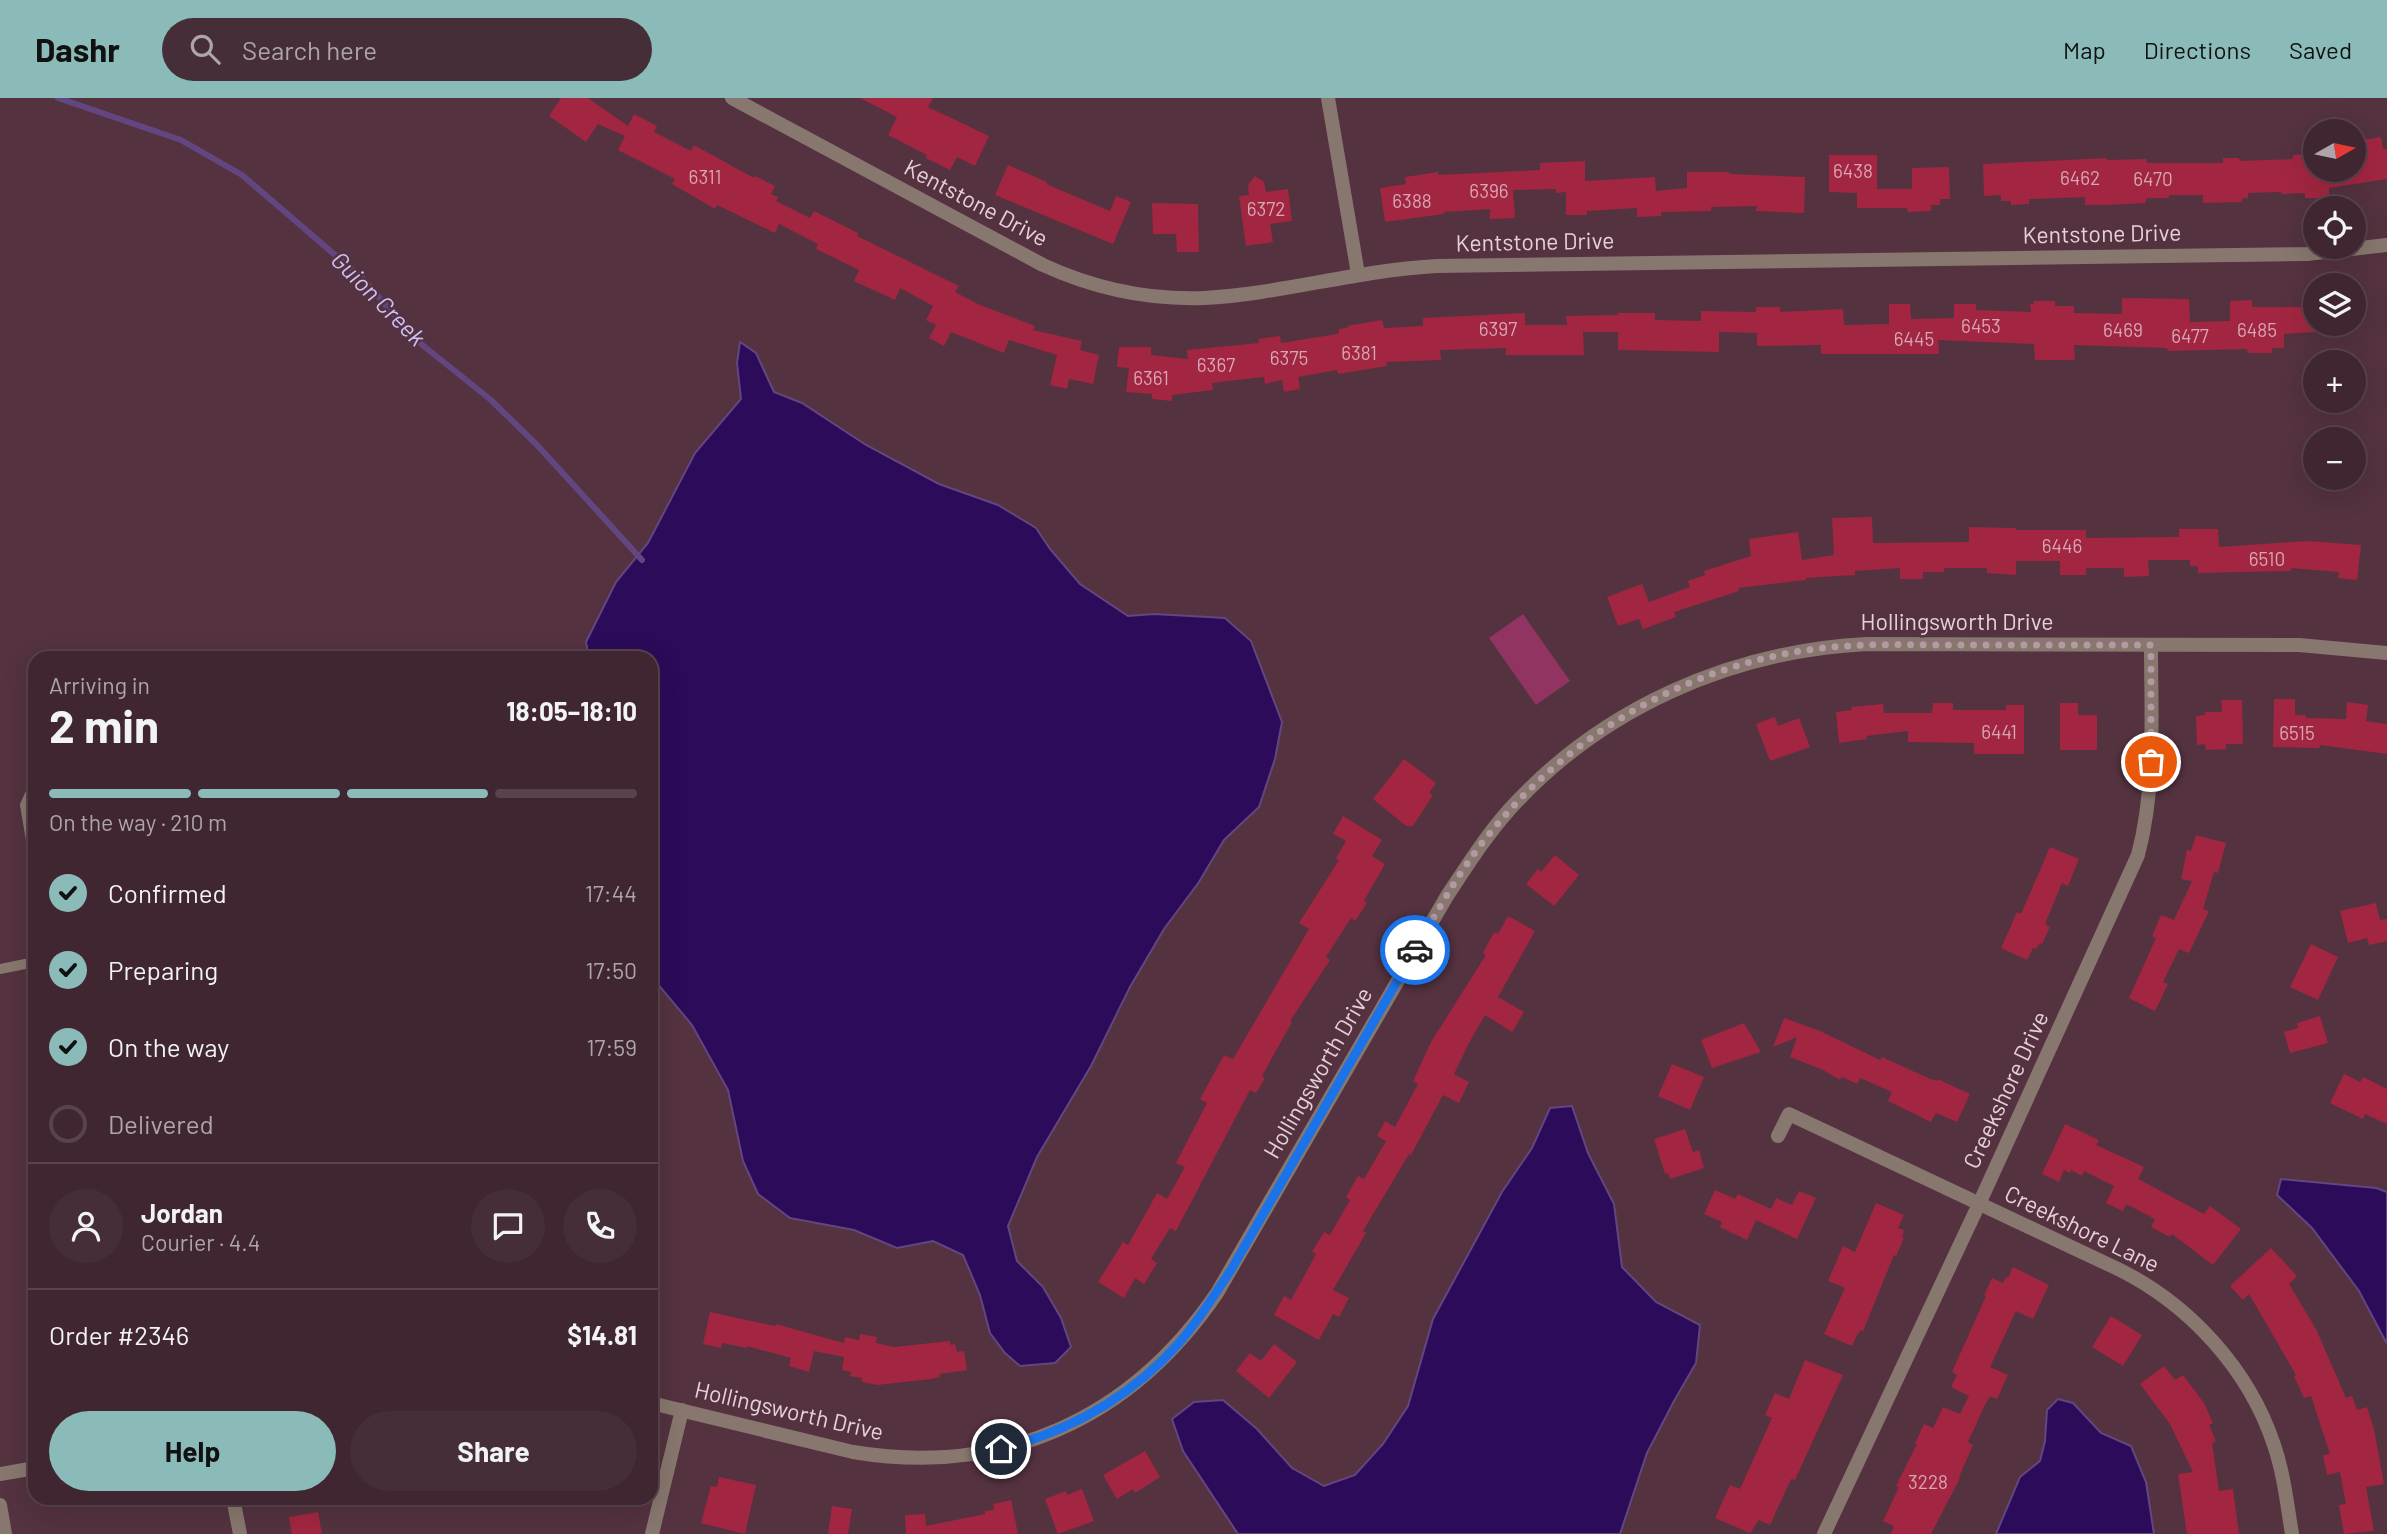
<!DOCTYPE html>
<meta charset="utf-8">
<style>
body{margin:0;font-family:Barlow,sans-serif;background:#462e38;color:#f1f3f6;height:100vh;display:flex;flex-direction:column;font-size:26px;white-space:nowrap}
*{box-sizing:border-box;margin:0}
p{font-size:23px;color:#ada5ab}
.icon{flex:none;width:38px;height:38px;fill:none;stroke:currentColor;stroke-width:2;stroke-linecap:round;stroke-linejoin:round}
.map{position:relative;flex:1;overflow:hidden}
.sheet{position:absolute;left:28px;top:553px;width:630px;height:854px;display:flex;flex-direction:column;background:#3f2630;border-radius:21px;box-shadow:0 7px 28px #0002,0 0 0 2px #58434c}
.sheet>*{flex:none}
.needle{width:46px;rotate:81deg}
.controls{position:absolute;left:2303px;top:21px;display:grid;gap:14px}
.controls a{display:grid;place-items:center;width:63px;height:63px;border-radius:50%;background:#3f2630;box-shadow:0 7px 28px #0002,0 0 0 2px #58434c;font-size:35px}
.pin{position:absolute;display:grid;place-items:center;width:60px;height:60px;color:#fff;margin:-30px;border:4px solid #fff;border-radius:50%;box-shadow:0 2px 7px #0007}
.courier{position:absolute;display:grid;place-items:center;width:70px;height:70px;margin:-35px;border:5px solid #1a73e8;border-radius:50%;background:#fff;color:#222;box-shadow:0 2px 9px #0007}
.overview em{font-style:normal;font-weight:700}
.overview div{display:flex;flex-direction:column-reverse}
.overview{display:flex;align-items:center;justify-content:space-between;height:119px;padding:0 21px}
h1{font-size:46px;font-weight:700;line-height:52px}
.bar{display:grid;grid-template-columns:repeat(4,1fr);gap:10px 7px;align-content:center;height:84px;padding:0 21px}
.bar i{height:9px;border-radius:5px;background:#58434c}
.bar .current{background:#8bbbb9}
.bar p{grid-column:span 4}
.line{display:flex;align-items:center;gap:18px;padding:0 21px;border-top:2px solid #58434c}
.line div{flex:1}
.round{display:grid;place-items:center;flex:none;width:74px;height:74px;border-radius:37px;background:#462e38}
ol{padding:0 21px;list-style:none}
li{display:flex;align-items:center;gap:21px;height:77px}
li p{margin-inline-start:auto}
li .icon{padding:7px;border-radius:50%;background:#8bbbb9;color:#111;stroke-width:4}
li:last-child{color:#ada5ab}
li i{width:38px;height:38px;border:4px solid #58434c;border-radius:50%}
.action{display:flex;gap:14px;margin-top:auto;padding:14px 21px}
.action a{flex:1;height:80px;border-radius:42px;background:#8bbbb9;color:#111;font-size:28px;font-weight:700;line-height:80px;text-align:center}
.action a+a{background:#462e38;color:#f1f3f6}
header{display:flex;align-items:center;gap:42px;box-sizing:border-box;height:98px;padding:0 35px;background:#8bbbb9;color:#111}
header strong{font-size:33px}
nav{display:flex;gap:38px;margin-inline-start:auto;font-size:24px}
.search{width:490px;height:63px;background:#462e38;display:flex;align-items:center;gap:18px;box-sizing:border-box;padding:0 24px;border-radius:38px;color:#ada5ab;font-size:26px}
.map>svg:first-child{display:block}
.green{fill:#923461}
.water{fill:#2b0b5a;stroke:#634680;stroke-width:2}
.lines{fill:none;stroke-linecap:round;stroke-linejoin:round}
.stream{stroke:#634680;stroke-width:6}
.building{fill:#a22641}
.service{stroke:#87776e;stroke-width:10}
.minor{stroke:#87776e;stroke-width:14}
.tertiary{stroke:#87776e;stroke-width:14}
.done{stroke:#b499a3;stroke-width:7;stroke-dasharray:0 12.6}
.route{stroke:#1a73e8;stroke-width:9}
.labels{text-anchor:middle;stroke-width:5;stroke-linejoin:round;paint-order:stroke}
.number-label{font-size:19px;fill:#d6a6b3}
.street-label{font-size:23px;fill:#e7d1d9;stroke:#543240}
.water-label{font-size:24px;font-style:italic;fill:#cdc2f8;stroke:#543240}
</style>
<header>
<strong>Dashr</strong>
<div class="search"><svg class="icon" aria-label="search" viewBox="0 0 24 24"><circle cx="10" cy="10" r="6"/><path d="M15 15l6 6"/></svg>Search here</div>
<nav><a>Map</a><a>Directions</a><a>Saved</a></nav>
</header>
<div class="map">
<svg width="2387" height="1436" viewBox="0 0 2387 1436">
<rect width="100%" height="100%" fill="#543240"/>
<path class="green" d="M1523,516L1570,583L1536,607L1489,540Z"/>
<g class="water">
<path d="M740,244L756,255L774,294L802,305L866,347L939,386L998,407L1036,430L1050,451L1080,486L1128,518L1154,516L1225,520L1251,543L1282,624L1275,661L1259,709L1224,742L1199,784L1164,831L1130,889L1091,968L1037,1059L1008,1128L1017,1163L1043,1189L1061,1220L1071,1249L1055,1265L1020,1268L1005,1255L990,1235L980,1197L963,1157L933,1143L897,1150L854,1132L790,1120L758,1096L743,1063L728,992L692,927L651,878V560H589L586,544L616,484L648,445L695,355L741,301L737,265Z"/>
<path d="M1572,1008L1588,1055L1614,1106L1622,1169L1656,1204L1700,1227L1696,1265L1674,1303L1647,1355L1620,1436H1238L1183,1353L1172,1321L1194,1304L1223,1302L1257,1331L1292,1370L1324,1388L1355,1377L1383,1346L1408,1308L1433,1221L1502,1094L1532,1050L1550,1010Z"/>
<path d="M2281,1081L2376,1090L2387,1094V1246L2359,1193L2312,1130L2277,1097Z"/>
<path d="M2058,1301L2073,1305L2101,1335L2131,1348L2146,1384L2154,1436H1996L2020,1379L2040,1363L2045,1343L2047,1312Z"/>
</g>
<g class="lines">
<path class="stream" d="M58,0L181,42L242,77L363,181L415,241L491,302L538,348L642,462"/>
</g>
<g class="building">
<path d="M561,0H588L628,28L634,16L657,28L654,34L691,53L694,47L754,80L755,78L775,88L771,96L778,99L776,103L810,120L814,113L858,135L857,138L959,188L955,194L980,207L1035,228L1033,232L1082,243L1080,252L1099,257L1093,286L1069,281L1067,291L1050,287L1057,257L1009,242L1004,255L951,234L944,248L929,240L936,227L926,222L933,208L900,190L895,202L854,183L859,172L816,151L818,146L779,126L775,135L717,107L715,111L672,86L675,81L618,52L625,38L598,26L586,44L549,18Z"/>
<path d="M860,0H933L928,9L989,38L975,68L957,59L950,72L926,60L927,57L888,37L897,19Z"/>
<path d="M2381,39L2383,51H2387V81L2329,90V100H2305V95L2281,96V94L2248,95V100H2242V104L2203,105V97H2169V100H2146V105L2107,107H2085V99L2029,101V106L2011,107V103H2001V97L1984,98L1983,66L2107,60V62L2146,61L2147,65H2223V60H2239L2240,63L2293,61V57L2315,56V72H2354V55L2363,54L2362,42Z"/>
<path d="M1829,57H1877V91H1912V70L1949,69L1950,101H1940V107H1931V113L1908,114L1907,110H1857V95L1829,94Z"/>
<path d="M1585,63V83L1655,79L1656,93L1687,90V74H1729V76L1805,79L1804,115L1756,113L1757,108L1711,109V113L1661,114V118L1637,119V110L1587,113V117H1566V94L1556,95V91L1513,92L1515,120L1490,121V111L1444,114V116L1385,124L1380,90L1406,86L1405,79L1438,74V77L1540,72V65Z"/>
<path d="M1008,67L1047,84L1046,86L1110,113L1116,98L1131,104L1113,146L995,97Z"/>
<path d="M1255,78L1264,84L1266,94L1288,91L1292,123L1270,126L1273,144L1246,148L1239,98L1249,97L1248,87Z"/>
<path d="M1152,105L1198,106L1199,154H1177L1176,136H1153Z"/>
<path d="M2122,200L2189,201L2190,224L2230,223V203L2252,202V209H2315V234L2284,236V250H2272V255H2248L2247,251L2168,253L2167,250L2074,247L2075,262H2035L2034,246L1938,242L1939,256H1821V247L1757,248V235L1719,234V254L1618,252V234H1583L1584,257H1506V250L1440,252L1441,262L1386,264L1387,268L1338,276L1337,272L1298,279L1300,291L1284,294L1282,282L1265,286L1264,279L1212,285L1213,292L1172,297V303L1152,301V296L1126,294L1129,270L1117,269L1119,249H1151V257L1188,261L1187,252L1259,245L1258,241L1280,238L1281,245L1331,237L1339,235V231L1348,230L1347,228L1382,222L1384,230L1423,228V220L1525,215V227H1567L1566,218L1618,217V215H1655V222L1701,223V213L1756,214V209H1780V214L1843,211L1844,227L1889,226V206H1910L1911,221L1954,220V206H1976V212L2031,214L2030,206H2034V203H2055V208H2074V215L2122,216Z"/>
<path d="M1872,419L1873,445L1969,444V429L2016,430V432H2086V440L2179,439V431H2218L2219,449L2308,443L2361,447L2357,482L2338,480L2339,474L2291,470V473L2198,475V468H2190V462H2148L2149,478L2124,479V470H2086V477H2060V463H2016V477L1987,475V470H1944V474H1923V481H1900V470L1855,473V477L1806,480V482L1738,490L1739,493L1674,514L1676,519L1643,531L1639,521L1618,528L1607,499L1642,486L1649,504L1690,489L1688,483L1705,477L1704,473L1751,458L1749,441L1798,434L1802,462L1834,457L1832,420Z"/>
<path d="M2274,601H2295V617H2306V620L2346,621L2347,604L2368,607L2366,623L2387,626V656L2320,647L2319,650L2273,649Z"/>
<path d="M2221,602H2242L2243,646H2226V651L2206,652L2205,646L2197,647L2196,618L2205,617V614H2222Z"/>
<path d="M1933,605H1953V612H2006V607H2024V656H1974V645L1908,644V633L1866,638L1867,641L1839,645L1836,614L1852,612L1851,609L1883,606L1884,615H1932Z"/>
<path d="M2060,605H2078V617H2097V652H2060Z"/>
<path d="M1775,619L1778,628L1799,620L1810,649L1770,663L1756,626Z"/>
<path d="M1404,661L1436,685L1429,695L1433,697L1413,728H1406L1373,701Z"/>
<path d="M1343,718L1382,742L1372,758L1385,766L1364,803L1367,805L1355,823L1351,820L1326,859L1330,862L1290,923L1292,924L1262,978L1265,980L1256,995L1250,992L1176,1133L1170,1130L1151,1161L1157,1165L1144,1186L1135,1180L1124,1200L1098,1184L1123,1144L1128,1147L1157,1095L1167,1101L1185,1069L1176,1065L1207,1005L1200,1001L1224,957L1233,961L1309,831L1299,825L1339,762L1336,760L1346,743L1333,736Z"/>
<path d="M2196,737L2226,745L2218,775L2214,774L2203,811L2209,813L2189,855L2179,851L2163,884L2168,886L2155,913L2129,900L2156,840L2152,838L2161,817L2174,822L2192,783L2181,781L2187,752L2191,753Z"/>
<path d="M2050,749L2079,761L2068,788L2062,785L2045,826L2050,829L2042,846L2040,845L2036,851L2033,850L2027,862L2001,850L2017,814L2021,816Z"/>
<path d="M1555,757L1579,777L1554,808L1526,786L1538,771L1541,774Z"/>
<path d="M2376,805L2380,822L2387,821V843L2369,847L2367,840L2348,845L2340,813Z"/>
<path d="M1508,818L1535,833L1498,899L1524,914L1512,934L1485,917L1469,945L1454,976L1469,984L1459,1005L1443,997L1411,1057L1409,1056L1363,1133L1366,1135L1333,1192L1349,1200L1339,1219L1333,1216L1319,1242L1274,1217L1284,1198L1291,1202L1316,1156L1312,1154L1324,1134L1330,1137L1350,1102L1346,1099L1358,1078L1364,1081L1386,1043L1377,1038L1385,1023L1395,1029L1418,986L1413,983L1431,944L1486,857L1483,855L1494,834L1498,836Z"/>
<path d="M2311,846L2338,859L2318,902L2290,889Z"/>
<path d="M2320,918L2328,945L2290,955L2284,934L2298,930L2297,925Z"/>
<path d="M1784,920L1820,933L1880,962L1882,959L1928,980L1937,983L1938,981L1970,996L1957,1024L1936,1015L1931,1024L1888,1003L1892,994L1860,980L1857,986L1842,979L1840,982L1823,972L1790,959L1797,939L1773,949Z"/>
<path d="M1744,925L1761,954L1712,970L1701,942Z"/>
<path d="M1672,966L1704,979L1690,1012L1658,998Z"/>
<path d="M2344,976L2360,984L2363,979L2387,991V1026L2365,1016L2363,1021L2330,1005Z"/>
<path d="M2065,1026L2099,1042L2096,1047L2144,1069L2138,1081L2204,1116L2210,1108L2241,1131L2213,1167L2172,1136L2170,1139L2151,1129L2155,1121L2126,1106L2123,1113L2106,1105L2114,1088L2084,1073L2082,1078L2071,1072L2070,1075L2064,1072L2059,1084L2042,1076Z"/>
<path d="M1685,1031L1693,1054L1699,1052L1704,1070L1670,1081L1668,1075L1665,1076L1654,1041Z"/>
<path d="M1715,1092L1735,1101L1738,1096L1771,1111L1776,1100L1792,1107L1799,1093L1816,1100L1797,1141L1756,1122L1747,1142L1720,1129L1722,1124L1704,1116Z"/>
<path d="M1876,1105L1904,1117L1898,1130L1904,1132L1902,1139L1904,1140L1896,1158L1894,1157L1863,1233L1861,1232L1857,1237L1852,1248L1824,1236L1845,1190L1828,1183L1843,1148L1855,1154Z"/>
<path d="M2271,1150L2297,1178L2289,1186L2316,1231L2346,1300L2352,1298L2357,1312L2367,1309L2374,1331L2384,1386L2366,1389L2374,1433L2344,1436L2339,1407L2346,1406L2340,1374L2327,1377L2323,1357L2330,1356L2311,1298L2304,1300L2294,1278L2296,1277L2249,1196L2243,1202L2230,1188Z"/>
<path d="M2013,1169L2049,1187L2033,1221L2016,1213L1990,1269L2008,1277L1997,1301L1990,1298L1984,1309L1968,1344L1973,1347L1959,1379L1960,1380L1931,1436H1891L1894,1428L1883,1423L1899,1389L1896,1388L1917,1346L1915,1345L1924,1326L1933,1330L1943,1309L1960,1316L1969,1298L1951,1289L1957,1277L1952,1274L1986,1198L1984,1197L1992,1180L2003,1185L2006,1179L2008,1180Z"/>
<path d="M710,1214L775,1228L776,1226L844,1245L845,1239L859,1242L860,1236L877,1239L876,1245L894,1249L950,1243V1247L955,1246L957,1254L964,1253L967,1272L939,1276L940,1279L931,1281L877,1287L862,1284V1280L850,1278L851,1274L842,1272L844,1259L814,1253L809,1274L789,1268L791,1260L747,1248V1250L722,1245L721,1250L703,1246Z"/>
<path d="M2111,1218L2142,1237L2123,1268L2092,1249Z"/>
<path d="M1274,1246L1297,1264L1269,1300L1236,1273L1250,1255L1261,1263Z"/>
<path d="M1805,1262L1843,1277L1795,1382L1791,1381L1770,1427L1759,1422L1750,1435L1715,1420L1730,1387L1740,1391L1772,1320L1765,1317L1775,1295L1789,1301Z"/>
<path d="M2164,1268L2175,1282L2183,1277L2204,1305L2213,1325L2209,1327L2216,1343L2212,1345L2219,1393L2233,1391L2239,1436H2187L2178,1376L2193,1374L2170,1326L2140,1286Z"/>
<path d="M1145,1353L1160,1379L1135,1395L1133,1391L1117,1401L1103,1377Z"/>
<path d="M719,1379L756,1387L745,1436L701,1425L711,1388L717,1389Z"/>
<path d="M1082,1391L1094,1423L1058,1436L1045,1401L1066,1393L1067,1397Z"/>
<path d="M1011,1402L1018,1436H927L926,1428L985,1416V1413L994,1412L993,1406Z"/>
<path d="M832,1408L852,1411L848,1436H828Z"/>
<path d="M318,1414L322,1436H292L289,1419Z"/>
<path d="M925,1416L927,1436H906L905,1417Z"/>
</g>
<g class="lines">
<g class="service">
<path d="M35,693L30,696L25,707L35,766"/>
<path d="M0,871L35,864"/>
</g>
<g class="minor">
<path d="M732,0L1043,167C1093,190 1148,202 1204,200C1281,196 1358,172 1437,168L2307,156L2387,147"/>
<path d="M1328,0L1358,176"/>
<path d="M1778,1038L1789,1016L2118,1171C2189,1206 2249,1271 2274,1347C2284,1376 2287,1406 2292,1436"/>
<path d="M651,1305L853,1354C1004,1379 1131,1321 1217,1195L1447,798C1467,768 1485,739 1509,712C1601,610 1731,553 1867,546L2299,547L2387,555"/>
<path d="M0,1376L35,1370"/>
<path d="M233,1400L240,1436"/>
<path d="M652,1436L682,1312"/>
<path d="M1824,1436L1979,1106L2138,757C2156,689 2151,617 2151,547"/>
</g>
<path class="tertiary" d="M0,1407L5,1436"/>
</g>
<g class="lines">
<path class="done" d="M1415,852C1437,814 1458,775 1486,740C1568,636 1690,565 1823,550C1867,545 1911,547 1955,547C2020,547 2086,547 2151,547V664"/>
<path class="route" d="M1001,1351C1069,1333 1131,1299 1178,1246C1199,1223 1214,1197 1231,1172L1415,852"/>
</g>
<g class="labels">
<g class="number-label">
<text x="1853" y="80">6438</text>
<text x="705" y="86">6311</text>
<text x="2080" y="87">6462</text>
<text x="2153" y="88">6470</text>
<text x="1489" y="100">6396</text>
<text x="1412" y="110">6388</text>
<text x="1266" y="118">6372</text>
<text x="1981" y="235">6453</text>
<text x="1498" y="238">6397</text>
<text x="2123" y="239">6469</text>
<text x="2257" y="239">6485</text>
<text x="2190" y="245">6477</text>
<text x="1914" y="248">6445</text>
<text x="1359" y="262">6381</text>
<text x="1289" y="267">6375</text>
<text x="1216" y="274">6367</text>
<text x="1151" y="287">6361</text>
<text x="2062" y="455">6446</text>
<text x="2267" y="468">6510</text>
<text x="1999" y="641">6441</text>
<text x="2297" y="642">6515</text>
<text x="1928" y="1391">3228</text>
</g>
<g class="street-label">
<text transform="translate(976 105) rotate(28)" y="8">Kentstone Drive</text>
<text transform="translate(2102 136) rotate(-1)" y="8">Kentstone Drive</text>
<text transform="translate(1535 144) rotate(-1)" y="8">Kentstone Drive</text>
<text x="1957" y="532">Hollingsworth Drive</text>
<text transform="translate(1318 975) rotate(-60)" y="8">Hollingsworth Drive</text>
<text transform="translate(2006 992) rotate(-65)" y="8">Creekshore Drive</text>
<text transform="translate(2082 1131) rotate(26)" y="8">Creekshore Lane</text>
<text transform="translate(789 1313) rotate(13)" y="8">Hollingsworth Drive</text>
</g>
<g class="water-label">
<text transform="translate(378 201) rotate(45)" y="8">Guion Creek</text>
</g>
</g>
</svg>
<div class="controls">
<a><svg class="needle" viewBox="-14 -14 28 28"><path d="M0-13l5 13h-10z" fill="#e53935"/><path d="M0 13l5-13h-10z" fill="#ada5ab"/></svg></a>
<a><svg class="icon" aria-label="locate" viewBox="0 0 24 24"><circle cx="12" cy="12" r="6"/><path d="M12 2v4M12 18v4M2 12h4M18 12h4"/></svg></a>
<a><svg class="icon" aria-label="layers" viewBox="0 0 24 24"><path d="M12 4l9 5-9 5-9-5zM3 14l9 5 9-5"/></svg></a>
<a>+</a>
<a>−</a>
</div>
<div class="pin" style="left:2151px;top:664px;background:#ea580c"><svg class="icon" aria-label="bag" viewBox="0 0 24 24"><path d="M5 8h14l-1 12H6zM9 8a3 3 0 0 1 6 0"/></svg></div>
<div class="pin" style="left:1001px;top:1351px;background:#1f2937"><svg class="icon" aria-label="home" viewBox="0 0 24 24"><path d="M3 11l9-7 9 7M6 9v11h12V9"/></svg></div>
<div class="courier" style="left:1415px;top:852px"><svg class="icon" aria-label="car" viewBox="0 0 24 24"><path d="M5 17H2v-5l4-1 3-4h7l3 4 3 1v5h-3M9 17h6M6 11h13"/><circle cx="7" cy="17" r="2"/><circle cx="17" cy="17" r="2"/></svg></div>
<section class="sheet">
<div class="overview"><div><h1>2 min</h1><p>Arriving in</p></div><em>18:05–18:10</em></div>
<div class="bar"><i class="current"></i><i class="current"></i><i class="current"></i><i></i><p>On the way · 210 m</p></div>
<ol>
<li><svg class="icon" aria-label="check" viewBox="0 0 24 24"><path d="M5 12l5 5 9-10"/></svg>Confirmed<p>17:44</p></li>
<li><svg class="icon" aria-label="check" viewBox="0 0 24 24"><path d="M5 12l5 5 9-10"/></svg>Preparing<p>17:50</p></li>
<li><svg class="icon" aria-label="check" viewBox="0 0 24 24"><path d="M5 12l5 5 9-10"/></svg>On the way<p>17:59</p></li>
<li><i></i>Delivered</li>
</ol>
<div class="line" style="height:126px"><a class="round"><svg class="icon" aria-label="person" viewBox="0 0 24 24"><circle cx="12" cy="8" r="4"/><path d="M4 21q1-7 8-7t8 7"/></svg></a><div><b>Jordan</b><p>Courier · 4.4</p></div><a class="round"><svg class="icon" aria-label="chat" viewBox="0 0 24 24"><path d="M4 5h16v11H9l-5 4z"/></svg></a><a class="round"><svg class="icon" aria-label="phone" viewBox="0 0 24 24"><path d="M5 4h4l2 5-3 2q2 4 5 5l2-3 5 2v4C11 20 4 13 5 4z"/></svg></a></div>
<div class="line" style="height:91px"><div>Order #2346</div><b>$14.81</b></div>
<div class="action"><a>Help</a><a>Share</a></div>
</section>
</div>
